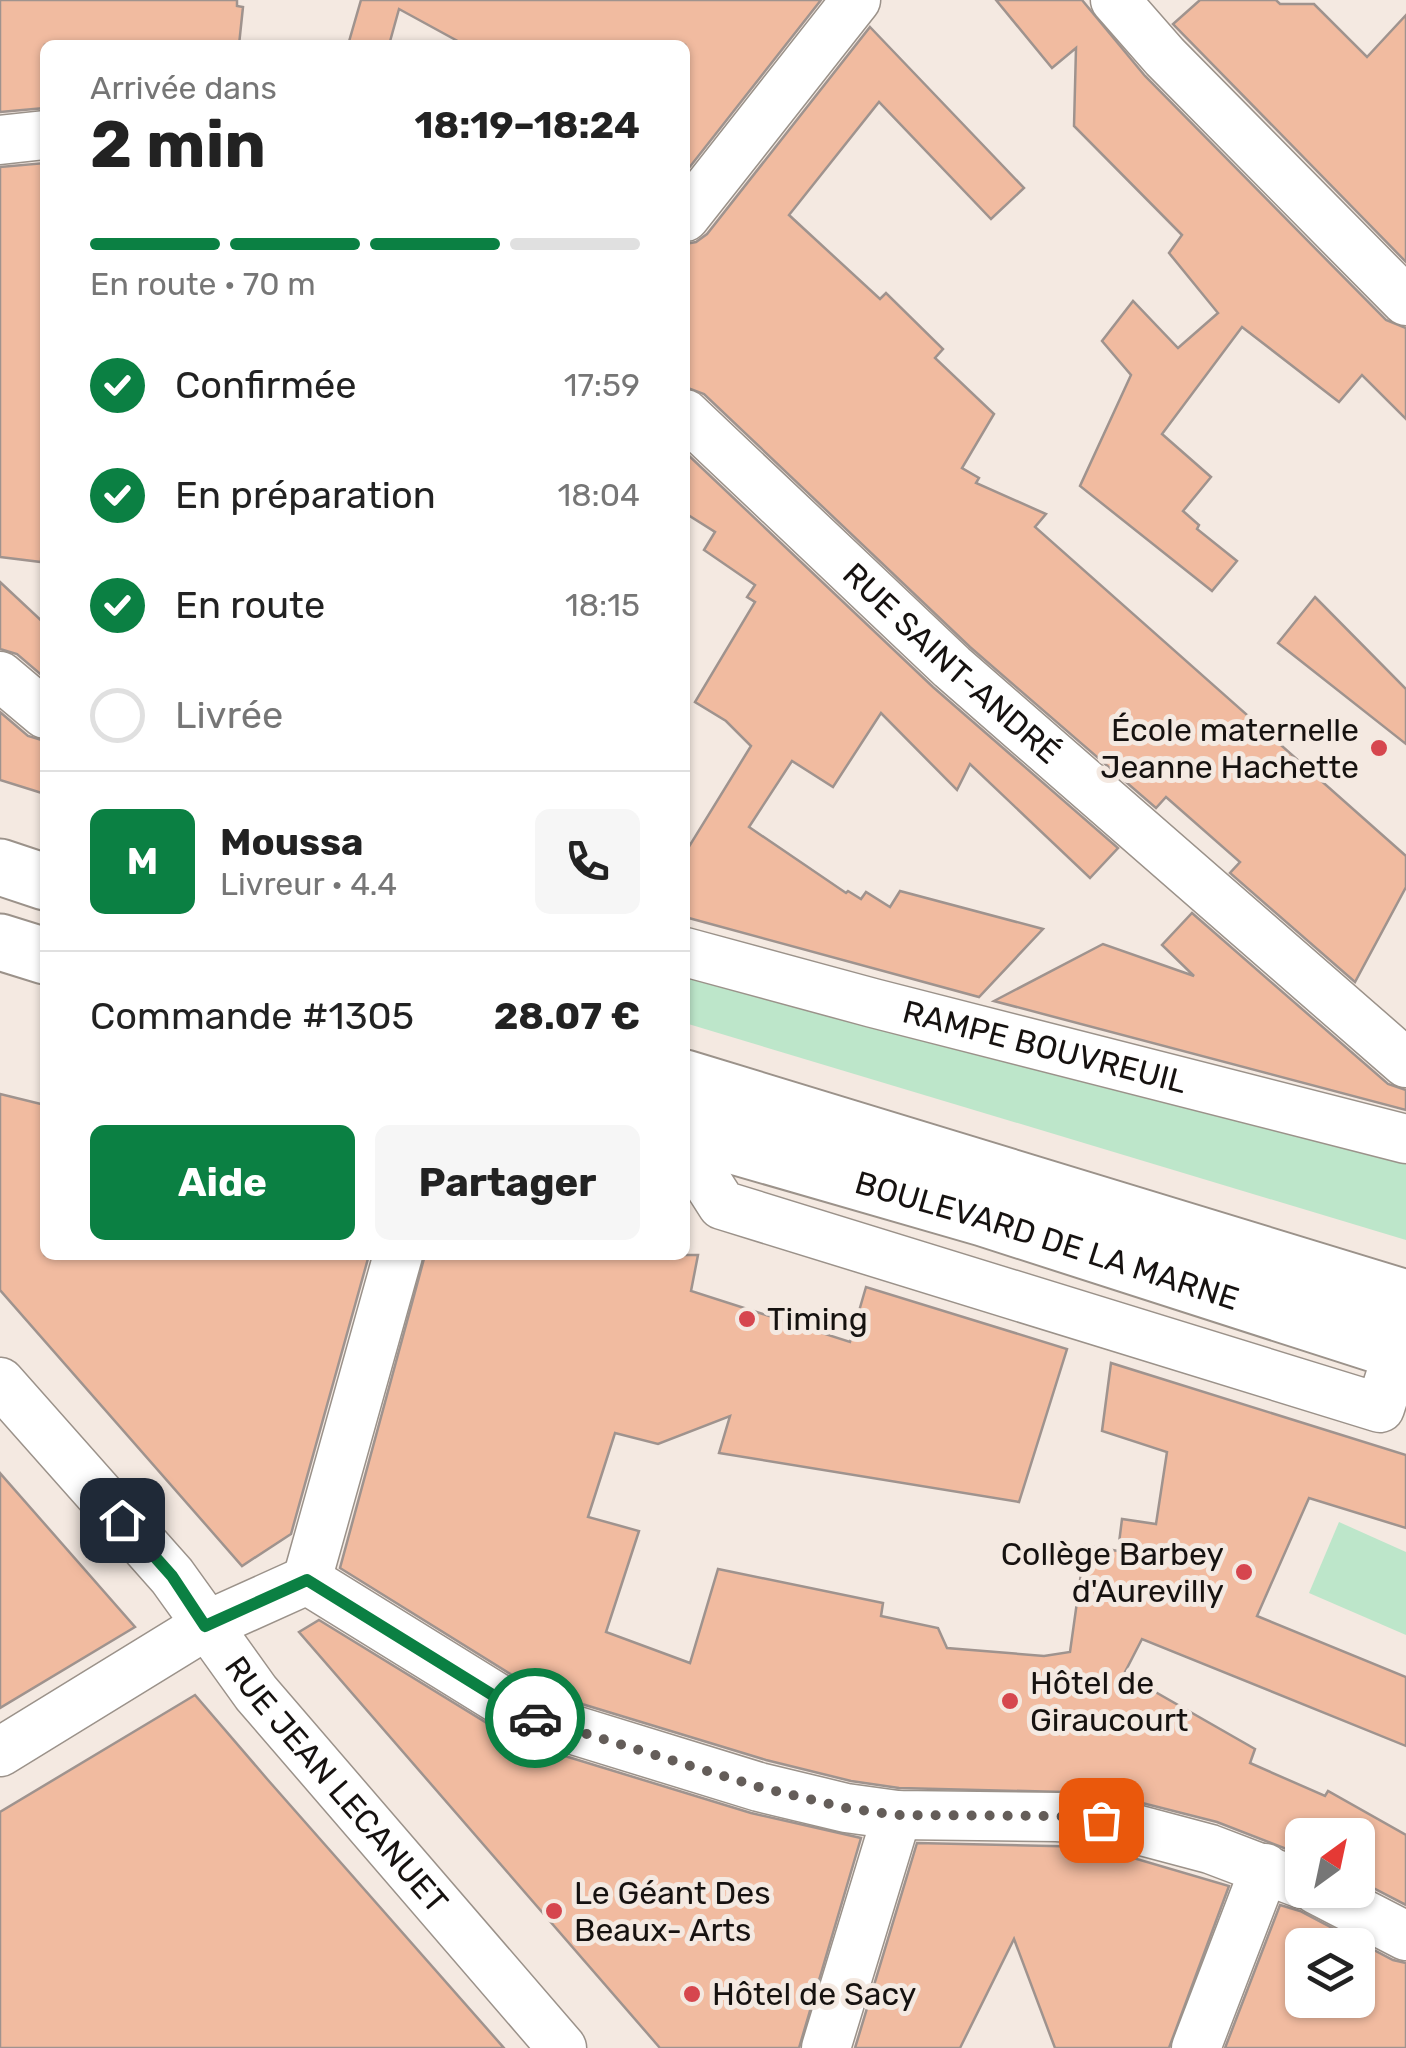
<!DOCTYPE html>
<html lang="fr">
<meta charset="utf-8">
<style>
body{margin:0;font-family:Rubik,sans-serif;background:#f6f6f6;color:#222;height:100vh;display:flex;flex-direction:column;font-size:38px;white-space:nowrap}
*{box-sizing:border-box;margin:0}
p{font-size:32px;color:#767676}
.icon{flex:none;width:55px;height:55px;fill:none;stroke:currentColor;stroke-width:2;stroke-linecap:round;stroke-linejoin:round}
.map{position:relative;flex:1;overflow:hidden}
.panel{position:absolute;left:40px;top:40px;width:650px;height:1220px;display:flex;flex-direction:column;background:#fff;border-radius:15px;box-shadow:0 2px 8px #0004}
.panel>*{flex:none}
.needle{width:65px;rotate:33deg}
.buttons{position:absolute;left:1285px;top:1818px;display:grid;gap:20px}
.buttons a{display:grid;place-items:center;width:90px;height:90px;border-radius:15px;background:#fff;box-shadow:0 2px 8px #0004;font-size:50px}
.pin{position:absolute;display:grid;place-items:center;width:85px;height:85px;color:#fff;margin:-42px;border-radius:20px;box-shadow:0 5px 15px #0006}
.courier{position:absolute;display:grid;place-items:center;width:100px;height:100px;margin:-50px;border:8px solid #0b8043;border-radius:50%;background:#fff;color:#222;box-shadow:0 2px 12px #0007}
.headline em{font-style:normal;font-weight:700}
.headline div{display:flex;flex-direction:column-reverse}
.headline{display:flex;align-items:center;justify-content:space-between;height:170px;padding:0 50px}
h1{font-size:65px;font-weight:700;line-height:75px}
.bar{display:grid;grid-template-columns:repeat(4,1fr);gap:15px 10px;align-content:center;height:120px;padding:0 50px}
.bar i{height:12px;border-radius:8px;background:#e0e0e0}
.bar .selected{background:#0b8043}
.bar p{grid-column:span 4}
.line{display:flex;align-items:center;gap:25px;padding:0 50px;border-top:2px solid #e0e0e0}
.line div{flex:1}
.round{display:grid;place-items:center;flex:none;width:105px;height:105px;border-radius:15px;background:#f6f6f6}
ol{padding:0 50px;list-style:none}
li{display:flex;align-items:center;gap:30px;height:110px}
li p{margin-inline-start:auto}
li .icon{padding:10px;border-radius:50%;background:#0b8043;color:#fff;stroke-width:4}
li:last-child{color:#767676}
li i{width:55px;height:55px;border:5px solid #e0e0e0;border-radius:50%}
.button{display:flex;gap:20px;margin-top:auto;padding:20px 50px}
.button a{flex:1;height:115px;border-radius:15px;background:#0b8043;color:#fff;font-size:40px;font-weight:700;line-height:115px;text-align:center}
.button a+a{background:#f6f6f6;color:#222}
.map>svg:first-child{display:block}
.green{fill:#bde6ca}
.building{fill:#f1bba0;stroke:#9f938e;stroke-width:2.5;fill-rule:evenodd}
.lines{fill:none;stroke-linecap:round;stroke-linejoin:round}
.minor-casing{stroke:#9b928a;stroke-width:51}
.major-casing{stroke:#9b928a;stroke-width:59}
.minor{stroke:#fff;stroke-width:48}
.major{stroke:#fff;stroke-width:55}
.done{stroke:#645d59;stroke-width:10;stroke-dasharray:0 18}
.route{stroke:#0b8043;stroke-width:12}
.poi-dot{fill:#d6464e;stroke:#f4e9e1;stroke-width:4}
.labels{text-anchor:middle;stroke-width:10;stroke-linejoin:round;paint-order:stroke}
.street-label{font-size:32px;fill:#161210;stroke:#f4e9e1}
.poi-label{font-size:32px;fill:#161210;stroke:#f4e9e1;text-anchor:start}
</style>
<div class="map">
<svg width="1406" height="2048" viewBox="0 0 1406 2048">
<rect width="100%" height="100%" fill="#f4e9e1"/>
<g class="green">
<path d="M685,952L1406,1148V1240L685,1023Z"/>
<path d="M1339,1522L1406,1552V1635L1309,1593Z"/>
</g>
<g class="building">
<path d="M0,0H237V6L243,7L239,45H45V108L0,112Z"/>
<path d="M361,0H821L685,173V45H465L399,9L389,45H348Z"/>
<path d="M996,0H1082L1145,76L1386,320L1406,328V419L1362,375L1339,402L1242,327L1162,434L1211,477L1183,511L1199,525L1197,529L1237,561L1212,591L1080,486L1131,375L1102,341L1133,301L1178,348L1218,313L1169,253L1182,235L1074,126L1076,48L1052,68Z"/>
<path d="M1200,0H1276L1280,4H1314L1367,57L1406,15V262L1173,24Z"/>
<path d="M870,27L1024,188L991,219L879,102L789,215L880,299L886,293L943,349L935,358L994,414L962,468L979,478L976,483L1046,514L1035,527L1406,856V887L1355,982L1230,873L1240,862L1166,797L1156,808L970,647L704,394L685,387V244L696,242L707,234Z"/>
<path d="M45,163V477L41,562L0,557V167Z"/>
<path d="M685,452L933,687L1118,848L1090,878L970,764L957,790L881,713L833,787L792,761L749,827L846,893L848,891L861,899L866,892L890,907L900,891L1043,929L979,997L685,917V853L751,746L726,721L695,702L755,602L747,597L755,585L704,550L715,532L685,513Z"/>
<path d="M0,582L45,624V678L17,654L0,649Z"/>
<path d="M1315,597L1406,689V744L1278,643Z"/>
<path d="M0,712L28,736L45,741V794L0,780Z"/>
<path d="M1192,913L1388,1084L1406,1090V1110L994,1001L1103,944L1194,976L1162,945Z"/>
<path d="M0,1094L45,1105V1255H369L291,1534L242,1566L0,1290Z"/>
<path d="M425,1255H698L691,1291L850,1342L866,1287L1067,1349L1019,1502L719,1453L730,1416L658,1444L615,1433L588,1517L639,1531L606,1632L690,1663L718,1569L883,1603L881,1616L938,1628L947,1648L1044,1656L1070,1652L1085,1545L1118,1551L1122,1519L1156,1524L1167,1452L1102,1431L1111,1363L1406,1455V1528L1309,1498L1257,1616L1406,1677V1746L1142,1639L1124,1674L1255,1749L1250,1763L1325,1796L1328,1791L1406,1835V1905L1358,1880V1835H1302V1855L1217,1822L1103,1793L899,1788L851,1781L766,1760L536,1690L340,1568Z"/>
<path d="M0,1473L135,1627L0,1708Z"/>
<path d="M319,1620L516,1741L751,1813L861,1838L799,2048H660L299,1632Z"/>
<path d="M195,1695L268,1780L504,2048H0V1812Z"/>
<path d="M917,1843L1096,1847L1229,1886L1169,2048H1055L1014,1939L960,2048H855Z"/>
<path d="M1280,1905L1300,1911L1393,1960L1406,1963V2048H1225ZM1302,1945H1358V2000H1302Z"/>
</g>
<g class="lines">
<defs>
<g id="minor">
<path d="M1115,0L1165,57L1406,301"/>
<path d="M0,140L45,135"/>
<path d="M685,217L856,0"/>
<path id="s1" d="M685,414L952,667L1406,1063"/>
<path d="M0,676L45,714"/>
<path id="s2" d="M685,952L873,1003L1406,1139"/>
<path d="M685,1147L722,1205L1380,1408L1398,1352"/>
<path id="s3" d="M0,1382L172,1576L256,1693L562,2048"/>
<path d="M307,1580L525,1715L759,1787L846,1808L897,1815L1057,1817L1101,1820L1210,1849L1302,1884"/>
<path d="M307,1580L398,1255"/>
<path d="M0,1752L205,1626L307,1580"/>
<path d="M1317,1890L1406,1936"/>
<path d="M826,2048L897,1815"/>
<path d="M1196,2048L1265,1868"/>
</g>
<g id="major">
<path d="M0,867L45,882"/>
<path d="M0,942L45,956"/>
<path d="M685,1078L1406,1298"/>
<path id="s4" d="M685,1132L983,1218L1406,1354"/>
</g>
</defs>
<use href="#minor" class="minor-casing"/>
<use href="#major" class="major-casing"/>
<use href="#minor" class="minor"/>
<use href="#major" class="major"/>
</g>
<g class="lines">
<path class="done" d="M535,1718L759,1787L846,1808L897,1815L1057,1816L1101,1820"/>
<path class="route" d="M122,1520L172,1576L205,1626L307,1580L525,1715L535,1718"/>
</g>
<g class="poi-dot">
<circle cx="1379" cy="748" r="10"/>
<circle cx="747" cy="1319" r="10"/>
<circle cx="1244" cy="1572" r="10"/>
<circle cx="1010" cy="1701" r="10"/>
<circle cx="554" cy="1911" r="10"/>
<circle cx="692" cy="1994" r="10"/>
</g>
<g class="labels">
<g class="street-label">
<text dy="11" stroke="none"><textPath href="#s1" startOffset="365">RUE SAINT-ANDRÉ</textPath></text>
<text dy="11" stroke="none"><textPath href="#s2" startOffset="372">RAMPE BOUVREUIL</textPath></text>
<text dy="11" stroke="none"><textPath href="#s4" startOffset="378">BOULEVARD DE LA MARNE</textPath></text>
<text dy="11" stroke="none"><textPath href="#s3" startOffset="525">RUE JEAN LECANUET</textPath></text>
</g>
<g class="poi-label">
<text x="1359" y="741" text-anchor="end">École maternelle<tspan x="1359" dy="37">Jeanne Hachette</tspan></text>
<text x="767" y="1330">Timing</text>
<text x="1224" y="1565" text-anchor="end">Collège Barbey<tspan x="1224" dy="37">d'Aurevilly</tspan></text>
<text x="1030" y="1694">Hôtel de<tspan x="1030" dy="37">Giraucourt</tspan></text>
<text x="574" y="1904">Le Géant Des<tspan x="574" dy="37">Beaux- Arts</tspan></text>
<text x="712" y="2005">Hôtel de Sacy</text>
</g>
</g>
</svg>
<div class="buttons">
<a><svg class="needle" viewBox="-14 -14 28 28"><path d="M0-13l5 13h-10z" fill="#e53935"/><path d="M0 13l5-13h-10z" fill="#767676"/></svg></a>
<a><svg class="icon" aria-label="layers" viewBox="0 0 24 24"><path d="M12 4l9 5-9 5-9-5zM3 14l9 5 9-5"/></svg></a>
</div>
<div class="pin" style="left:1101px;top:1820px;background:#ea580c"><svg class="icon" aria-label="bag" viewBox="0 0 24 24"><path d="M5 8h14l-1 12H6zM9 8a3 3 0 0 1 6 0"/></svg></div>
<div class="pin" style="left:122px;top:1520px;background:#1f2937"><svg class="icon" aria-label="home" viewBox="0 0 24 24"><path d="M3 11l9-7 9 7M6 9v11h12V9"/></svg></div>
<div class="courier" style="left:535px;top:1718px"><svg class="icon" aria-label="car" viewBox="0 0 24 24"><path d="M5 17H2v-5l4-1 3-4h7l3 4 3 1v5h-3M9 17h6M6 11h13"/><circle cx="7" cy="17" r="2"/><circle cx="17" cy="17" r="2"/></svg></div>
<section class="panel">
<div class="headline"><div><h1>2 min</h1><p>Arrivée dans</p></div><em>18:19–18:24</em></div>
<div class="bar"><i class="selected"></i><i class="selected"></i><i class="selected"></i><i></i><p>En route · 70 m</p></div>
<ol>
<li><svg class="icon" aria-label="check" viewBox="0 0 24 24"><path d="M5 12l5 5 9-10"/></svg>Confirmée<p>17:59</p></li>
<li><svg class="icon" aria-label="check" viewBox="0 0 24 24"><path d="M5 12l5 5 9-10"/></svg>En préparation<p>18:04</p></li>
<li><svg class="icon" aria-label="check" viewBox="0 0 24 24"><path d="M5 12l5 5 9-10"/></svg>En route<p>18:15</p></li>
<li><i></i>Livrée</li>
</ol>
<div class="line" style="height:180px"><b class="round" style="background:#0b8043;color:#fff">M</b><div><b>Moussa</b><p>Livreur · 4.4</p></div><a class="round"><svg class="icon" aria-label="phone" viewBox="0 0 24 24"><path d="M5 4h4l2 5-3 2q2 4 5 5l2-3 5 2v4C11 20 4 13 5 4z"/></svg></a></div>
<div class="line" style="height:130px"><div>Commande #1305</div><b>28.07 €</b></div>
<div class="button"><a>Aide</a><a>Partager</a></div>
</section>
</div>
